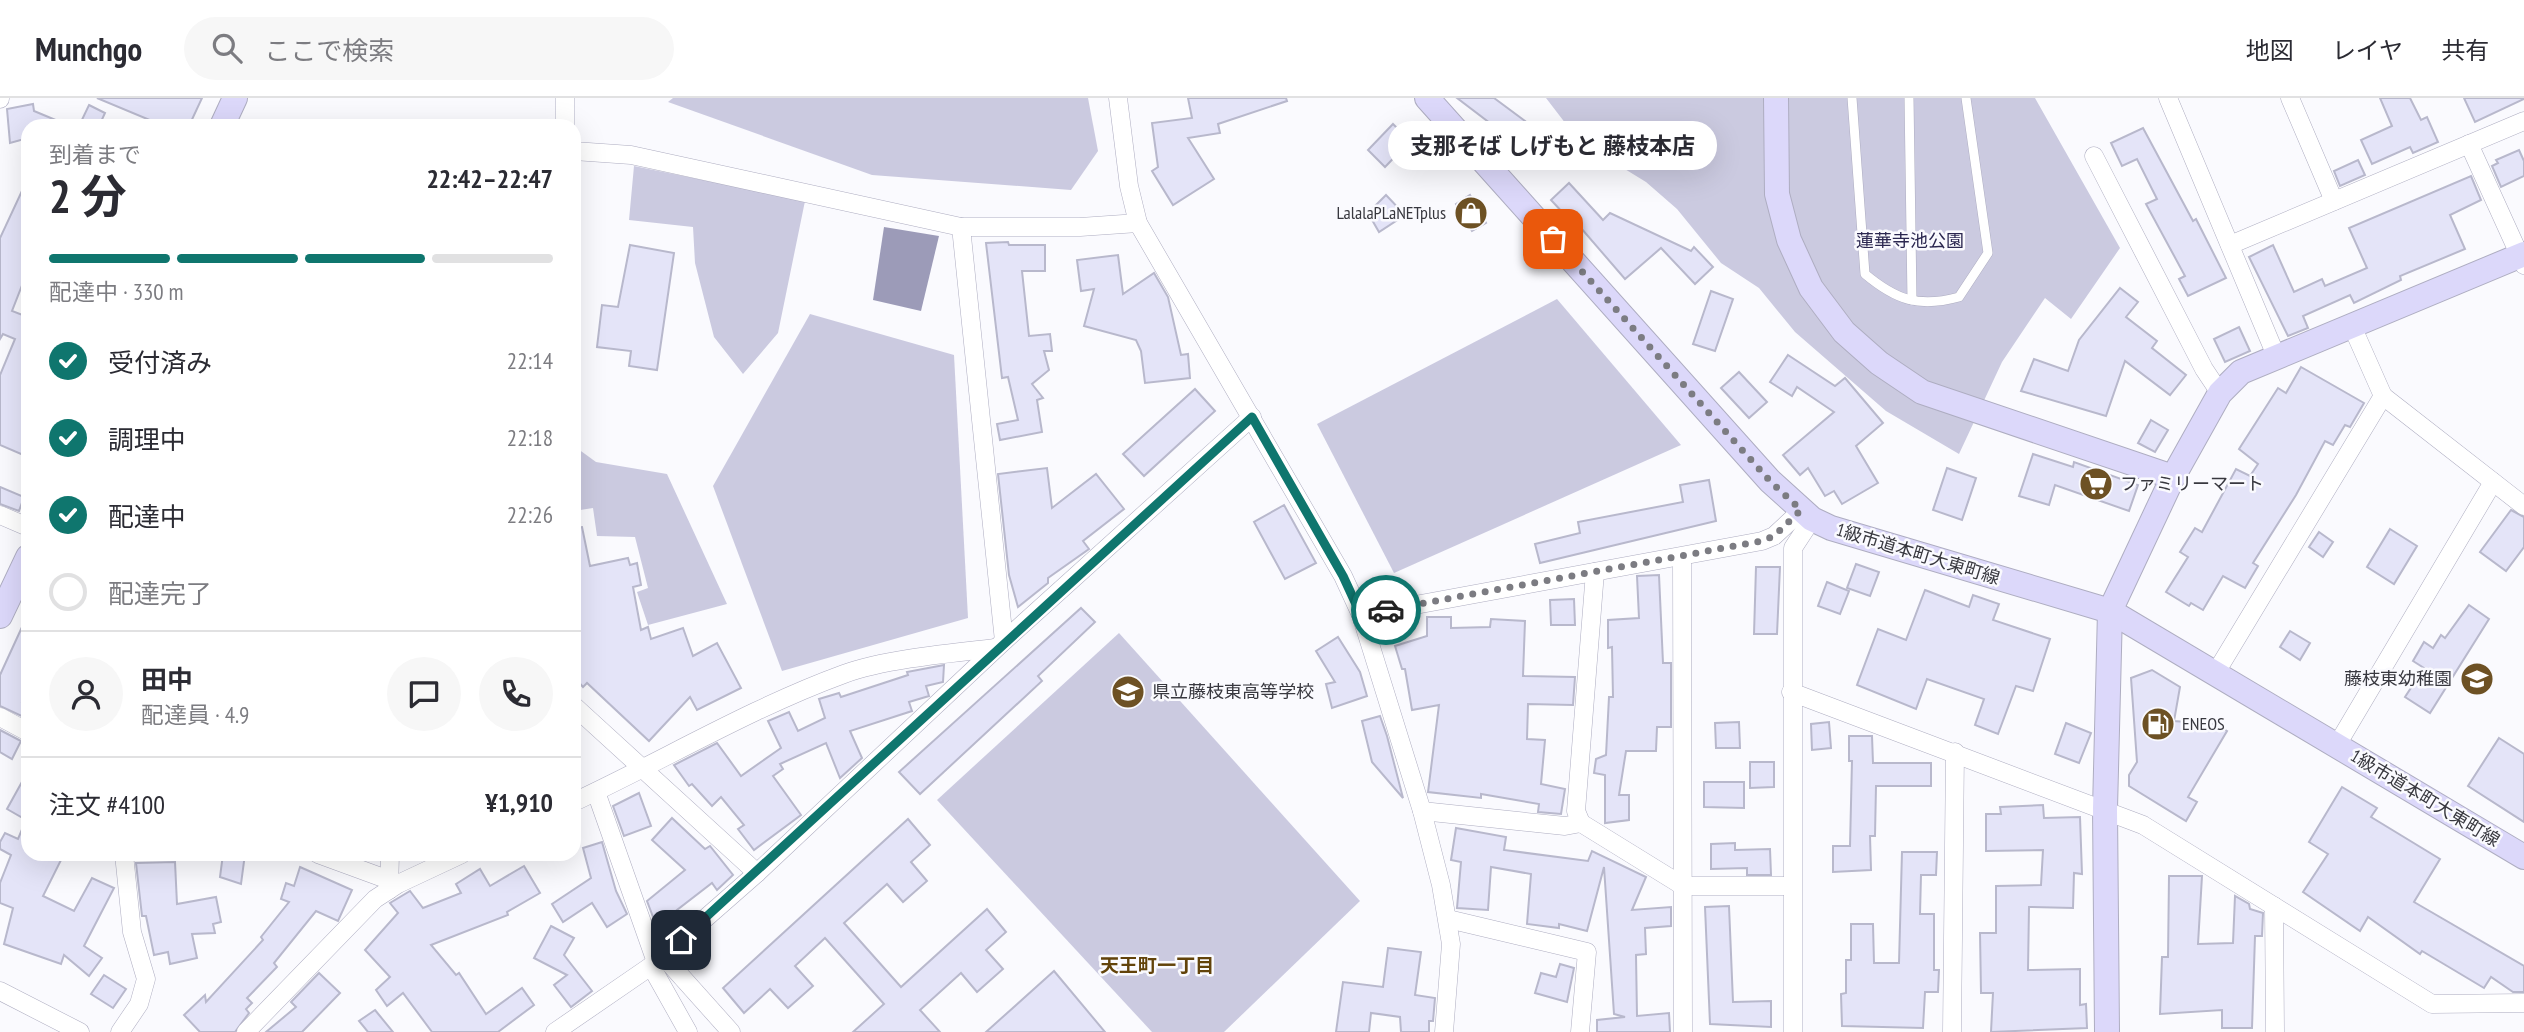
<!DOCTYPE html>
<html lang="ja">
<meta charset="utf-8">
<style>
body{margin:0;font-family:"PT Sans Narrow","Noto Sans JP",sans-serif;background:#f7f7f7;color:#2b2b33;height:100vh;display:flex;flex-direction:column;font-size:26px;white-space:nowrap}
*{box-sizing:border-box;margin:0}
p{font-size:23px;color:#7c7c81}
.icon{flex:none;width:38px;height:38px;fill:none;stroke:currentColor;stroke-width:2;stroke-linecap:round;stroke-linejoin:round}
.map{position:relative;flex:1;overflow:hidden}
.details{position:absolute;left:21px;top:21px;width:560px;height:742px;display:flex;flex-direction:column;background:#fff;border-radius:21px;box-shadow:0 7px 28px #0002}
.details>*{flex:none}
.pin{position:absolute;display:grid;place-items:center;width:60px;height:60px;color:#fff;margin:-30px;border-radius:14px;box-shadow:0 4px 10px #0006}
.courier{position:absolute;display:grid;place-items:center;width:70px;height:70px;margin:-35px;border:5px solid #0f766e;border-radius:50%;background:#fff;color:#222;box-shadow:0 2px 9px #0007}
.bubble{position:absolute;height:49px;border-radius:24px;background:#fff;box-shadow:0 7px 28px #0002;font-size:23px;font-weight:700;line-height:49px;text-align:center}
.overview em{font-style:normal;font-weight:700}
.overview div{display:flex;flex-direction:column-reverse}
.overview{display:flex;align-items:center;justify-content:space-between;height:119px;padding:0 28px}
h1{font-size:46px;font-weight:700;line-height:52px}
.bar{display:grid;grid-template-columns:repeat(4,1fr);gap:10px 7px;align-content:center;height:84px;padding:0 28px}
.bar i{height:9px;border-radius:5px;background:#e1e1e2}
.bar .selected{background:#0f766e}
.bar p{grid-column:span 4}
.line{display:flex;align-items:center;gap:18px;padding:0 28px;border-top:2px solid #e1e1e2}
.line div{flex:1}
.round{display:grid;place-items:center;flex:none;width:74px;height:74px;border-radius:37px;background:#f7f7f7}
ol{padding:0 28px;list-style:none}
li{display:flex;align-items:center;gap:21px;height:77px}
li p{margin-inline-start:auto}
li .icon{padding:7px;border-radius:50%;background:#0f766e;color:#fff;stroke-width:4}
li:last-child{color:#7c7c81}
li i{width:38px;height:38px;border:4px solid #e1e1e2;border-radius:50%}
header{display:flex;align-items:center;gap:42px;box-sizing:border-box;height:98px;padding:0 35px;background:#fff;border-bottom:2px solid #e1e1e2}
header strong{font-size:33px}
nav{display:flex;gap:38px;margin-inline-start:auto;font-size:24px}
.search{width:490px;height:63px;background:#f7f7f7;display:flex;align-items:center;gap:18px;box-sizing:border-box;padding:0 24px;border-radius:38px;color:#7c7c81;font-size:26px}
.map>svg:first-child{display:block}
.green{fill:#cbcae0}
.water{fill:#9c9bb8}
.building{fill:#e4e4f8;stroke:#b8b8cc;stroke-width:2}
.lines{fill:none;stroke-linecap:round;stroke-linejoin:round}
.lane-casing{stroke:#aeadc1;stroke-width:10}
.street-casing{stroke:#aeadc1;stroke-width:19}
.secondary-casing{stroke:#aeadc1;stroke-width:26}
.lane{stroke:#fff;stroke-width:9}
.street{stroke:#fff;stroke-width:18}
.secondary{stroke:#dcd8fa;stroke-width:24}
.done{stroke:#7c7c82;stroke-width:7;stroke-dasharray:0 12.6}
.route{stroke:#0f766e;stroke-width:9}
.labels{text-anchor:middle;stroke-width:5;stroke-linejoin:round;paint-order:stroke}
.poi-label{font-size:18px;fill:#38383f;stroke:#fafafe;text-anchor:start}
.park-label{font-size:18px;fill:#2b2750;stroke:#fafafe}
.street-label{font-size:18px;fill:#38383f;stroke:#fafafe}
.neighbourhood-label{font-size:19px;font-weight:bold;fill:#62430a;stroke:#fafafe}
</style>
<header>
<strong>Munchgo</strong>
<div class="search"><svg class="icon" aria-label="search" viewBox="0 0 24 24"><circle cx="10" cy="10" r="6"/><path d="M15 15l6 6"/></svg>ここで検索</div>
<nav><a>地図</a><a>レイヤ</a><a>共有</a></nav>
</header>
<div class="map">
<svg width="2524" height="934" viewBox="0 0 2524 934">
<rect width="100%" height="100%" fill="#fafafe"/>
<g class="green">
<path d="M673,0H1088L1098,53L1071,92L872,77L668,4Z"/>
<path d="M1546,0H2035L2120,150L2071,221L2045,200L2002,264L1959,356L1886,313L1795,234L1759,190L1721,165L1677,111L1646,84L1579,43Z"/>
<path d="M634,68L805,103L778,235L743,276L714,239L695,165L693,129L629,122Z"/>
<path d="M1557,201L1681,347L1394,475L1317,326Z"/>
<path d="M810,216L954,257L968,520L782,573L713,388Z"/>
<path d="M574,348L596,364L667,376L727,506L648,527L637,494L648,490L635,439L597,438L593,410L574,413Z"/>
<path d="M1119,535L1360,803L1224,934H1152L937,702Z"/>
</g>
<path class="water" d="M884,129L939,138L921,213L873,202Z"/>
<g class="building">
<path d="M97,0H202L189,28H164Z"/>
<path d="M1188,0H1286L1287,3L1218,26L1220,35L1188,40L1214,81L1173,107L1152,73L1158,69L1152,25L1192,20Z"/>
<path d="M1457,0H1494L1525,23L1511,41Z"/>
<path d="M2380,0H2410L2421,22L2427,19L2438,44L2413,55L2410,49L2372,66L2361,42L2392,28Z"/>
<path d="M2464,0H2524V1L2475,24Z"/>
<path d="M33,6L34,13L70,28H28V40L10,45L7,11Z"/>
<path d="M89,7L105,15L99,28H79Z"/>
<path d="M1393,26L1410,43L1385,69L1368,52Z"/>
<path d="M2143,30L2193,123L2196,121L2226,180L2188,198L2179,181L2185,178L2146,106L2157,101L2137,61L2122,68L2111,45Z"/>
<path d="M2519,52L2524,63V78L2501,89L2492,68L2498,65L2496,62Z"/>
<path d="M2358,62L2365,77L2340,88L2334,73Z"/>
<path d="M2471,78L2481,102L2450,117L2465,151L2400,178L2401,182L2354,205L2350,197L2303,218L2308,230L2288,238L2249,159L2273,147L2294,194L2322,181L2325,188L2367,170L2349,130Z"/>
<path d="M28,80V172L12,213L25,218L28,211V359L0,347V277L15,241L3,236L0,241V140Z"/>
<path d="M1569,85L1603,122L1610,115L1691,153L1694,149L1713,169L1695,186L1661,150L1625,181L1581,130L1579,132L1551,102Z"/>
<path d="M1386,97L1405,117L1379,134L1368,115Z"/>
<path d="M1470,97L1486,125L1472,133L1456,106Z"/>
<path d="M1008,144L1009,147H1045V173H1022L1029,238L1050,236L1052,253H1044L1049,272L1032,286L1043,300L1037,302L1042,334L1000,342L997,326L1018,322L1008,279L1002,280L986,145Z"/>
<path d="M630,147L674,155L657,272L629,268L631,253L597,249L602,207L618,209Z"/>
<path d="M1118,157L1123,196L1154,175L1168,199L1181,257L1188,256L1190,280L1145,285L1141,253L1136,242L1084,228L1094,191L1081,193L1077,162Z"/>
<path d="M2120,190L2138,204L2126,219L2157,243L2152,250L2186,277L2170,297L2125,263L2106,318L2021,293L2034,261L2068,273L2079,242Z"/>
<path d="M1711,193L1733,201L1715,253L1693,246Z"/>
<path d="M2239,229L2250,253L2225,264L2214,241Z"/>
<path d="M1788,257L1835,288L1845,280L1883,325L1856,348L1878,385L1842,406L1834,393L1825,398L1808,370L1800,377L1783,357L1834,314L1797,289L1792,298L1770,284Z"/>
<path d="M2301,269L2364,305L2350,329L2345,327L2333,347L2325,343L2296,397L2253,465L2258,468L2245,490L2223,478L2203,512L2191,505L2189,508L2166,494L2188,459L2180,454L2195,430L2202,434L2236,371L2250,378L2258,366L2239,351L2278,290L2286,295Z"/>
<path d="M1739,274L1767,304L1749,320L1721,290Z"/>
<path d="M1195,291L1215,313L1144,378L1123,356Z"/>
<path d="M2151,322L2168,332L2155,354L2138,345Z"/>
<path d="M2033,356L2073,369L2074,364L2138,387L2129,413L2055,387L2049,407L2019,398Z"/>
<path d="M1047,370L1052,410L1096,376L1124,411L1083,443L1089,451L1048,480V485L1018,509L1009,477L998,376Z"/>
<path d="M1947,370L1976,380L1962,422L1933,412Z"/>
<path d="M1709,382L1716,423L1540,465L1535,446L1580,435L1578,424L1683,404L1680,387Z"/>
<path d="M0,389L24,399L19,413L0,406Z"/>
<path d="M1284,407L1316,465L1285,481L1254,424Z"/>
<path d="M2511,412L2524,419V449L2506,473L2480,454Z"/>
<path d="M582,429L590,468L628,460L630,467L637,465L641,487L633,489L641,532L648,529L651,541L683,530L693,558L717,545L741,590L697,612L690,599L649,643L587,585L583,589L574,579V430Z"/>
<path d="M2390,431L2417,448L2394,486L2367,469Z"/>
<path d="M2319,434L2333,444L2323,459L2309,449Z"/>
<path d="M1856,466L1879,474L1870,498L1847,490Z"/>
<path d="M1756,469H1780L1777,536H1754Z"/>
<path d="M1659,477L1663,565H1671V629H1657L1656,653H1626L1619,697H1629V722L1605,725V677L1594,675L1596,661L1606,657L1609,599H1613L1612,549L1608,550V522L1639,520L1637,478Z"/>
<path d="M1827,484L1849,493L1840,516L1818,508Z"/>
<path d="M1925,492L1969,509L1973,497L1999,506L1993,522L2050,541L2033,593L2016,588L1998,636L1975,627L1984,601L1927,581L1916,611L1857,587L1878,531L1906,542Z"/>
<path d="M1574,501L1575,527H1551L1550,502Z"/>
<path d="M2469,507L2489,521L2430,615L2405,599L2424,570L2413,563L2424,544L2433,550L2441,537L2445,540Z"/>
<path d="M1081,510L1095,524L1038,578L1042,583L920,696L899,674Z"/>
<path d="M28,516V592L22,604L28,608V621L0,608V577Z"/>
<path d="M1427,519H1451V530L1490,529L1491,521L1525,523L1523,578L1575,579L1573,607L1528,606L1527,641L1545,642L1541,686L1565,691L1561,716L1538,714L1539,706L1481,696V700L1428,694L1439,607L1412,612L1405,571H1402L1395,548L1427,538Z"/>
<path d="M2290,533L2310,545L2300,562L2280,549Z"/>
<path d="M1338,539L1360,574L1367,598L1332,610L1326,586L1335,584L1316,553Z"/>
<path d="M944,567L943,584L926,588L929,598L909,604L912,613L850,633L862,660L840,680L826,645L780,666L783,671L773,678L801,717L754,752L738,731L744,727L721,699L712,708L692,686L689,688L674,667L717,645L741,678L781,650L768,623L789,614L798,633L825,620L819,601L839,595L841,599L908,577L907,574Z"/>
<path d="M2152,572L2180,589L2174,623L2215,626L2227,633L2188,699L2197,704L2186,723L2129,688V677L2137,664L2131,580Z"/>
<path d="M1380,618L1387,638L1403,700L1372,664L1362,623Z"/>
<path d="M1739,624L1740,650H1716L1715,625Z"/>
<path d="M1829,624L1831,650L1812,652L1811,626Z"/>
<path d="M2066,625L2091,635L2079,665L2055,656Z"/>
<path d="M0,632L21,643L12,661L0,654Z"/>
<path d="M1849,638H1872L1873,665H1931V688H1876L1875,738H1870L1871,772L1833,774V748H1850L1852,663H1849Z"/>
<path d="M2499,640L2524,656V724L2468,688Z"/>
<path d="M1750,664H1774V689L1750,690Z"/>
<path d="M28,673V756H64L43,798L74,813L92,780L114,790L84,848L102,860L89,878L64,857L61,866L4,846L13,810L0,805V785L11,757L0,751V744L5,735L18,741L26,722L7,711Z"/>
<path d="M1704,684H1744V710L1704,709Z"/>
<path d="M2342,689L2377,710L2371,719L2440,761L2414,804L2524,868V894H2513L2491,879L2484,890L2422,853L2420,856L2368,819L2360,833L2303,794L2328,756L2309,744Z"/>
<path d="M639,695L651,728L624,738L613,708Z"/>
<path d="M2043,707L2044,720L2080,719L2082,776L2074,775L2073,810L2029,809L2028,872L2080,871V907L2086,906L2087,930L1991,934L1993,895H1981L1980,835H1996V788L2041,787L2043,752L1986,753V716H2001L2000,709Z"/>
<path d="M672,720L705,751L710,748L733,777L717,792L712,785L677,812L684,821L661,840L647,803L685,772L652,742Z"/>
<path d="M908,721L930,747L911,764L927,783L903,804L887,786L844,825L901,889L987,811L1006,834L986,852L1003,871L977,894L961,875L920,912L940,934H853L884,906L825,840L795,868L813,888L788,910L770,891L744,915L723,890Z"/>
<path d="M1456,730L1506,739L1504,752L1588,763L1592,753L1646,779L1632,812L1671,809V828L1645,830L1646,856L1636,857L1637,918L1669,915L1670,934H1597V922L1625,919L1614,916L1604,769L1587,833L1559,826V830L1527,826L1531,776L1491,769L1488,812L1457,810L1461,764L1451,762Z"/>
<path d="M602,744L616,793L627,816L607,829L592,805L563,824L552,806L591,780L583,750Z"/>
<path d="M1735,745V752L1770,751L1771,777H1747V770L1711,771V746Z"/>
<path d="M1902,754H1937L1936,777H1921L1920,816H1934V872H1939L1938,894H1925L1923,930L1842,928L1841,896L1846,895V862H1851V826H1873L1874,865H1899Z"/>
<path d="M223,756H245L241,786L220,779Z"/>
<path d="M175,764L177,806L216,799L221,824L213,826L215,835L192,836L197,860L170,866L168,854L154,857L146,818H142L136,765Z"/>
<path d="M524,768L540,795L507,814L508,817L431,847L456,877L459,875L486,916L522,890L534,907L498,934H432L403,895L387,908L376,892L390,879L365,852L398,815L390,805L410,793L423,810L461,795L456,786L480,771L490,788Z"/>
<path d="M300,769L352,792L338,823L316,813L274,865L277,869L247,900L252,905L246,911L249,915L235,934H200L184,917L205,897L206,904L263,842L261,839L289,804L281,801L286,785L294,788Z"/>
<path d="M2169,778H2202L2198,846L2233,845L2235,798L2249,806L2250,811L2263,815L2262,838H2255L2252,930H2222V912L2160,916L2162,859H2168Z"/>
<path d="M1729,808L1733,904L1771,903V929L1710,926L1705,809Z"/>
<path d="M551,828L574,840L564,857L592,893L571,909L554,887L567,877L534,860Z"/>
<path d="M1388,850L1421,854L1415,897L1435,900L1433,923H1429V934H1401L1400,919L1371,915L1369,934H1336L1343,884L1383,889Z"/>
<path d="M1560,866L1574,870L1567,904L1535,895L1541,875L1556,879Z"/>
<path d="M1054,873L1105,934H986Z"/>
<path d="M319,875L340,895L302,934H266L296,909L291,904Z"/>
<path d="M104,877L126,891L113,910L91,896Z"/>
<path d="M375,912L393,934H368L359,923Z"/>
</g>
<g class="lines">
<defs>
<g id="lane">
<path d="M1852,0L1865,176C1896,202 1919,210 1959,199L1988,155L1966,0"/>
<path d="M1909,0L1912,202"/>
</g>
<g id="street">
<path d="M565,0V28"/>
<path d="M1118,0L1129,88L1138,125L1343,478L1361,517L1422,713L1441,787L1451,846L1444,934"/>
<path d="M2168,0L2277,260"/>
<path d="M2290,0L2334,103"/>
<path d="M0,1V0"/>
<path d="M2469,46L2524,167"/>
<path d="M574,53L631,57L961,129H1080L1138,125"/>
<path d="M2094,58L2204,271L2220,295"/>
<path d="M961,129L1004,543"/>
<path d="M2230,147L2524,23"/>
<path d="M2383,298L2524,408"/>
<path d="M0,417L28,429"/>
<path d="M1682,459L1683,934"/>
<path d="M1595,474L1576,713L1581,725L1683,788H1792"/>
<path d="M1361,517L1762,443L1774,438L1802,412"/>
<path d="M2215,576L2383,298L2352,228"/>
<path d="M1791,594L2143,727L2432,906L2524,905"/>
<path d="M574,608L757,775"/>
<path d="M0,619L28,634"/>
<path d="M2337,647L2493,384"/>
<path d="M596,694L656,864"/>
<path d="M574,704C664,662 751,610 844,576C885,561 952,555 996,550"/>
<path d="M1422,713L1565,728L1581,725"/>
<path d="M318,756L389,782"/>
<path d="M389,792L390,756"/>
<path d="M2274,808L2275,934"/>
<path d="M1448,821L1587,854L1580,934"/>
<path d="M663,858L731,934"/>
<path d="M651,868L688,934"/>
<path d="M0,893L80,934"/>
<path d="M120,934L139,906L146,881L132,834L124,756"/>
<path d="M246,934L375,801L398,786L462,756"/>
<path d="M555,934L651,868L757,775L1004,543L1252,319"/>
<path d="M1793,934V450L1812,421"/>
<path d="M1952,934L1955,654"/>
</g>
<g id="secondary">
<path d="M1427,0L1770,383L1812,421L1831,430L2110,513L2524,759"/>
<path d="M1776,0L1777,96L1789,142L1811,190L1844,234L1879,265L1922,294L2173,379"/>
<path d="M222,28L235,0"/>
<path d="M0,518L28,459"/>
<path d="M2107,934L2105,711L2110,513L2173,379L2220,295L2241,274L2524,156"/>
</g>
</defs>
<use href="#lane" class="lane-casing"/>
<use href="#street" class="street-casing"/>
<use href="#secondary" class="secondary-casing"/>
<use href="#lane" class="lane"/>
<use href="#street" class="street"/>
<use href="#secondary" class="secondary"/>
</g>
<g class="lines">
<path class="done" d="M1386,512L1762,443L1774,438L1801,412L1770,383L1553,141"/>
<path class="route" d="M681,842L1252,319L1343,478L1361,517L1386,512"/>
</g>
<defs>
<symbol id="shop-disc" viewBox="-11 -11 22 22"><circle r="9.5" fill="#6d5124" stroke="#fafafe"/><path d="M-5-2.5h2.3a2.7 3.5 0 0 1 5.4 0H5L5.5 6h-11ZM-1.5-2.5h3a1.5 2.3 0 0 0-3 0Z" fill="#fff"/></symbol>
<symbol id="supermarket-disc" viewBox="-11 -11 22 22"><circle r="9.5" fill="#6d5124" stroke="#fafafe"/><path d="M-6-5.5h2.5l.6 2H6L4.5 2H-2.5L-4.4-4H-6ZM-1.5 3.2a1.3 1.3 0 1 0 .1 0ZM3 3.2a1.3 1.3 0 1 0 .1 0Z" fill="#fff"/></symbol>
<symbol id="school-disc" viewBox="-11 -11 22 22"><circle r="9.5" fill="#6d5124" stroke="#fafafe"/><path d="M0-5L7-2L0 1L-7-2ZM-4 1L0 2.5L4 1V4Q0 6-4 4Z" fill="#fff"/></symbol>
<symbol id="fuel-disc" viewBox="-11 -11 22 22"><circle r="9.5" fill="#6d5124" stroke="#fafafe"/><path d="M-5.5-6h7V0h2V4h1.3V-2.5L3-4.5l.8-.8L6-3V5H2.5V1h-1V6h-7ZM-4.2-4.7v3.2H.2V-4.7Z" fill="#fff"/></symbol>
</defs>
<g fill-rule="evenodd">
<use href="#shop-disc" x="1452" y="96" width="38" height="38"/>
<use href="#supermarket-disc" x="2077" y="367" width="38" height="38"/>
<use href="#school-disc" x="2458" y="562" width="38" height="38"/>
<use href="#school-disc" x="1109" y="575" width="38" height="38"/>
<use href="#fuel-disc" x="2139" y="607" width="38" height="38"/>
</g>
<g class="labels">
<g class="poi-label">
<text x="1446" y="121" text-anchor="end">LalalaPLaNETplus</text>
<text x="2120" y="392">ファミリーマート</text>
<text x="2452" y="587" text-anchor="end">藤枝東幼稚園</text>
<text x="1152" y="600">県立藤枝東高等学校</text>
<text x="2182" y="632">ENEOS</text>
</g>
<g class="park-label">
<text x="1910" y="149">蓮華寺池公園</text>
</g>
<g class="street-label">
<text transform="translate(1918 456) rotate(17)" y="6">1級市道本町大東町線</text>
<text transform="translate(2425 700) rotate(31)" y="6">1級市道本町大東町線</text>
</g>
<g class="neighbourhood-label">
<text x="1157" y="874">天王町一丁目</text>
</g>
</g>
</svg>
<div class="pin" style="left:1553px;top:141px;background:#ea580c"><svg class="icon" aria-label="bag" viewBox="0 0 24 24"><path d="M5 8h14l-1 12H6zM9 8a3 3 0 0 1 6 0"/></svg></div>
<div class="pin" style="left:681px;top:842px;background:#1f2937"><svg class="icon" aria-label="home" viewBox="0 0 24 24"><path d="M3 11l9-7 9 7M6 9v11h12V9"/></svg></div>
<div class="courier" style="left:1386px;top:512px"><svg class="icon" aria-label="car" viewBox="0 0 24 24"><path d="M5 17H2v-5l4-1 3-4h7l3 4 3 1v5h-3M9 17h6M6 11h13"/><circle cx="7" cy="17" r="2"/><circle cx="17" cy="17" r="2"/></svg></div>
<div class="bubble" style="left:1388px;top:23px;width:329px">支那そば しげもと 藤枝本店</div>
<section class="details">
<div class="overview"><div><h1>2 分</h1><p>到着まで</p></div><em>22:42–22:47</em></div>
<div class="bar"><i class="selected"></i><i class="selected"></i><i class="selected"></i><i></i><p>配達中 · 330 m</p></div>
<ol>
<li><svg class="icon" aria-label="check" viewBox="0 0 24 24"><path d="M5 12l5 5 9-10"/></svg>受付済み<p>22:14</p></li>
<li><svg class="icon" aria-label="check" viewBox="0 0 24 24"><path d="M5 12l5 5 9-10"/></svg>調理中<p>22:18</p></li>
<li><svg class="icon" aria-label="check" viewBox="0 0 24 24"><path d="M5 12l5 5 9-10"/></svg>配達中<p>22:26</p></li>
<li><i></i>配達完了</li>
</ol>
<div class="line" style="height:126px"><a class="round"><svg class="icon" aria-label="person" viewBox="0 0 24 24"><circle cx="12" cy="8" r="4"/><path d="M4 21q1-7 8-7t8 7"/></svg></a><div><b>田中</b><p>配達員 · 4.9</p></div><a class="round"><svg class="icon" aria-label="chat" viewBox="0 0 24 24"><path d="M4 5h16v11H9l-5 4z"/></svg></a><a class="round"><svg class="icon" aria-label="phone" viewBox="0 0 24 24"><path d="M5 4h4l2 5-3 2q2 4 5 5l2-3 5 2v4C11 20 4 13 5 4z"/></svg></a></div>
<div class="line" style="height:91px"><div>注文 #4100</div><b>¥1,910</b></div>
</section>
</div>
